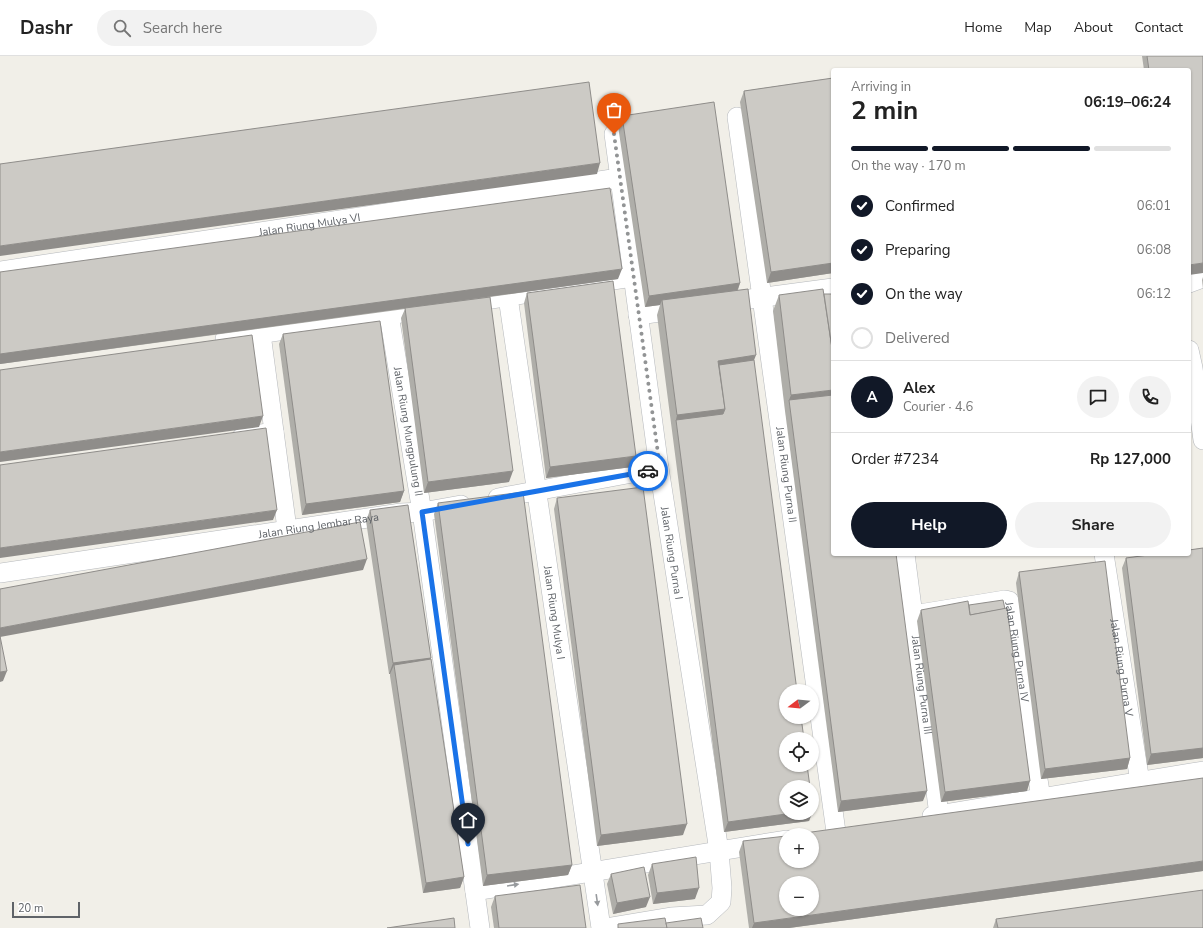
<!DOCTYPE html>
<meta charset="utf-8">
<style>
body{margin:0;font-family:"Nunito Sans",sans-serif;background:#f2f2f2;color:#222;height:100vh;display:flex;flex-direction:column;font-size:15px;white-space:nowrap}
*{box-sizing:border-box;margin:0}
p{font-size:13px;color:#767676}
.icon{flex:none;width:22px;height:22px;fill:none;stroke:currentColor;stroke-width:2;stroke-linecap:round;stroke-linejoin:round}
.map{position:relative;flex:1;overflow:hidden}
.details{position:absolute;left:831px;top:12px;width:360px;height:488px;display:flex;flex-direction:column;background:#fff;border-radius:4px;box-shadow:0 1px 3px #0004}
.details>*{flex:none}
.needle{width:26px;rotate:254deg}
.tools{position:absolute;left:779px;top:628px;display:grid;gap:8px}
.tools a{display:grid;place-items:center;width:40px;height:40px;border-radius:50%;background:#fff;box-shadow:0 1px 3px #0004;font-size:20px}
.scale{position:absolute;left:12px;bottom:10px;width:68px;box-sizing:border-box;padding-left:4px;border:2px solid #5f6368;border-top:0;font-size:11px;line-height:14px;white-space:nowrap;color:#5f6368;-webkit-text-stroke:3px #fff;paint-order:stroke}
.pin{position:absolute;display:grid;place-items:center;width:34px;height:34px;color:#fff;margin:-41px -17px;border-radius:50% 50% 50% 0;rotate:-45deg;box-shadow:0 0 4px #0007}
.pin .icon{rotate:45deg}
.courier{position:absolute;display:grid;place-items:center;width:40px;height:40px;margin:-20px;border:3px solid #1a73e8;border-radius:50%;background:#fff;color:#222;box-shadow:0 1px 5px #0007}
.headline em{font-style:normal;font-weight:700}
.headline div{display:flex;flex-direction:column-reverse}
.headline{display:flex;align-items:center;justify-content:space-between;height:68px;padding:0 20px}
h1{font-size:26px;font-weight:700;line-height:30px}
.bar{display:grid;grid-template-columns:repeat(4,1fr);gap:6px 4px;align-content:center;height:48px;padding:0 20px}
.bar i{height:5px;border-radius:3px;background:#e0e0e0}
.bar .on{background:#111827}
.bar p{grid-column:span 4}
.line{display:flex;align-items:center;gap:10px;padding:0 20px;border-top:1px solid #e0e0e0}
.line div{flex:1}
.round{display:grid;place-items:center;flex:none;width:42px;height:42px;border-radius:21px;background:#f2f2f2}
ol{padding:0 20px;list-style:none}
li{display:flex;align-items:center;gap:12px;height:44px}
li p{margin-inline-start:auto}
li .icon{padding:4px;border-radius:50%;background:#111827;color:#fff;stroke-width:4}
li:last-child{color:#767676}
li i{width:22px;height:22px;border:2px solid #e0e0e0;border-radius:50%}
.action{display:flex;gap:8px;margin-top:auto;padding:8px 20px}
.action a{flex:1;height:46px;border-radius:24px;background:#111827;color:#fff;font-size:16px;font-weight:700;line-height:46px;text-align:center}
.action a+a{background:#f2f2f2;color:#222}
header{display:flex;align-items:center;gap:24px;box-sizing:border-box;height:56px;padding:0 20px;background:#fff;border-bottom:1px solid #e0e0e0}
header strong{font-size:19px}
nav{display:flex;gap:22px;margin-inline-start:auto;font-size:14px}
.search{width:280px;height:36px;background:#f2f2f2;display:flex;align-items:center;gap:10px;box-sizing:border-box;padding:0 14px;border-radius:22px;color:#767676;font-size:15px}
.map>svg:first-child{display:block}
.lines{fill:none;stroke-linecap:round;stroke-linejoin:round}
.minor-casing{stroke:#b5b8bc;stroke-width:20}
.minor{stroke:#fff;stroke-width:19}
.wall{fill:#afaea9}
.shaded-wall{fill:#8f8d8a}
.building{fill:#cccac5;stroke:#8f8d8a;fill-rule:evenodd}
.oneway{fill:#979a9d}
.done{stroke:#929495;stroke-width:4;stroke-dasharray:0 7.2}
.route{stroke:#1a73e8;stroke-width:5}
.labels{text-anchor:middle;stroke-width:3;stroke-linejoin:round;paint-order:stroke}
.street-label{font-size:11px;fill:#5f6368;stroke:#fff}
</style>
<header>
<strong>Dashr</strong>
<div class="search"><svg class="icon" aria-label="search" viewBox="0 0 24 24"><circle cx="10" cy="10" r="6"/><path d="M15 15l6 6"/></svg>Search here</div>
<nav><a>Home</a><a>Map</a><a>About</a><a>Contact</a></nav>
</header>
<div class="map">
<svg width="1203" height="872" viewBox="0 0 1203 872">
<rect width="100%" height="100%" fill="#f1efe8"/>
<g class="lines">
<defs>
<g id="minor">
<path id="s1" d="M737,61L836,776"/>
<path id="s2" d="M0,215L619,122"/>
<path d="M1189,227L1203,222"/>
<path id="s3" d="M508,241L601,872"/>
<path d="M750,243L833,232"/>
<path d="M466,247L632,221"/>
<path id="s4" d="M389,259L422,456L480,872"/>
<path d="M638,259L682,253"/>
<path d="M261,278L287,473"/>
<path d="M225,283L428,253"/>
<path d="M1189,294L1193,312L1203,384"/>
<path d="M242,381L274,376"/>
<path d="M498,442L659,412"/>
<path id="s5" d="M905,498L939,759"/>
<path id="s6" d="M1104,498L1140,726"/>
<path id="s7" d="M0,517L401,457L422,456L461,449"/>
<path id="s8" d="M913,559L1005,544L1009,545L1041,742"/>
<path d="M932,760L1203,715"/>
<path d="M475,835L786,784"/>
<path d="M605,872L671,861L707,859L721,846L722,832L719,795L659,412L614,78"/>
</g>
</defs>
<use href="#minor" class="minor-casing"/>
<use href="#minor" class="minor"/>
</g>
<g class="wall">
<path d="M1142,0H1203L1189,14H1144Z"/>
<path d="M833,22V217L767,227L740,46L744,35Z"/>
<path d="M622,60L740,227L738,234L754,304L786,757H812L809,765L724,776L657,259L660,249L645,251L618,70Z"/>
<path d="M0,216L618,223L490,241L509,426L424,437L401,262L405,253L0,308Z"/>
<path d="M1203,221V233L1202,224Z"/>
<path d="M527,237L632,411L546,422L524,247Z"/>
<path d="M779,239L923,745L838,756L785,355L773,255Z"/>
<path d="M283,278L404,435L400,446L302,459L279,288Z"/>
<path d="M557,442L683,779L597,790L554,453Z"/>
<path d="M438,447L572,809L568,819L483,830L434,458Z"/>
<path d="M370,454L431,602L430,603L464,821L460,832L423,837L390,620V618H389L366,465Z"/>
<path d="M1203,492V702L1147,709L1122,512L1126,502Z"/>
<path d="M1019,516L1130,702L1127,713L1041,723L1016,527Z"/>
<path d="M969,550L1027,735L941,746L917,565L921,554Z"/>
<path d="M743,785L1203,815L789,872H749L739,796Z"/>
<path d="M652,808L695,843L653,848L648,819Z"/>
<path d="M611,818L646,851L613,858L607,828Z"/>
<path d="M495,840L586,872H494L491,851Z"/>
<path d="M996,863L1203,872H993Z"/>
</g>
<g class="shaded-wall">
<path d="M600,107L597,118L0,200V190Z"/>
<path d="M833,207V217L767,227L771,216Z"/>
<path d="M1203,207V217L1189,219V209Z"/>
<path d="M622,213L618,223L0,308V298Z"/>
<path d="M740,227L736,238L662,244L660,249L645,251L649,240Z"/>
<path d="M756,299L750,315L718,319V305Z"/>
<path d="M833,334V348L789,344L791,339Z"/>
<path d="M725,353L719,369L676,364L677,359Z"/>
<path d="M263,360L259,371L0,406V396Z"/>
<path d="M636,400L632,411L546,422L550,411Z"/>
<path d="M513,415L509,426L424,437L428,426Z"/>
<path d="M404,435L400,446L302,459L306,448Z"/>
<path d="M277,454L273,464L0,502V492Z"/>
<path d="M367,503L363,514L0,581V572Z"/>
<path d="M431,602L427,613L394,609L390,618H389L393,607Z"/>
<path d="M7,615L3,625L0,626V616Z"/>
<path d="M1203,692V702L1147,709L1151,698Z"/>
<path d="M1130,702L1127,713L1041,723L1045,713Z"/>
<path d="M1030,725L1027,735L941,746L945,736Z"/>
<path d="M927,735L923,745L838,756L841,745Z"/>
<path d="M793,757H812L809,765L724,776L728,766Z"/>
<path d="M687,768L683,779L597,790L601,779Z"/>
<path d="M1203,805V815L789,872H752L754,867Z"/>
<path d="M572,809L568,819L483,830L487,819Z"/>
<path d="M464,821L460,832L423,837L426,827Z"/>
<path d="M699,832L695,843L653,848L657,837Z"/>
<path d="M650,841L646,851L613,858L617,847Z"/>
</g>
<g class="building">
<path d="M1147,0H1203V207L1189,209V14H1149Z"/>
<path d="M833,22V207L771,216L744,35Z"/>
<path d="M589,26L600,107L0,190V108Z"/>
<path d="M714,46L740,227L649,240L622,60Z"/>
<path d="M610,132L622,213L0,298V216Z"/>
<path d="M613,225L636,400L550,411L527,237Z"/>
<path d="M748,233L756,299L718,305L725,353L677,359L662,244Z"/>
<path d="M823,233L833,299V334L791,339L779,239Z"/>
<path d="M824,238H833V299Z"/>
<path d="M490,241L513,415L428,426L405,252Z"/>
<path d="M380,265L404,435L306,448L283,278Z"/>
<path d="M252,279L263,360L0,396V314Z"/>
<path d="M754,304L797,635H786V661H801L804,683H786V709H807L810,731H786V757H793L728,766L676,364L723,358L725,353L719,309Z"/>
<path d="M833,339V498H896L927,735L841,745L789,344Z"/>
<path d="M266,372L277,454L0,492V409Z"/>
<path d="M643,431L687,768L601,779L557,442Z"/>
<path d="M523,436L572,809L487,819L438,447Z"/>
<path d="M408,449L431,602L393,607L370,454Z"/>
<path d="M360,466L367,503L0,572V533Z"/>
<path d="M1203,492V692L1151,698L1126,502L1156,498H1189V494Z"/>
<path d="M1105,505L1130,702L1045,713L1019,516Z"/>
<path d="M1003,544L1005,553L970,559L969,549Z"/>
<path d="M968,545L970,559L1007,552L1030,725L945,736L921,554Z"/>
<path d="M0,580L7,615L0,616Z"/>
<path d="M431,603L464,821L426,827L394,609Z"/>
<path d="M1203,722V805L754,867L743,785L786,780V805H812V779H790ZM786,827H812V853H786Z"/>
<path d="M696,801L699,832L657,837L652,808Z"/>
<path d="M644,811L650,841L617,847L611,818Z"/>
<path d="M580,829L586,872H499L495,840Z"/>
<path d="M1203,834V872H998L996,863Z"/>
<path d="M454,862L455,872H387Z"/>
<path d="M665,862L667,872H618V868Z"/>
<path d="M701,862L703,872H667L666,867Z"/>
</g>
<defs><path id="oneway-solid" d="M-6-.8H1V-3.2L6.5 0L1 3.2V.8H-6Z"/></defs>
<g class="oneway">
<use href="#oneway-solid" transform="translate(513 829) rotate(-9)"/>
<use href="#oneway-solid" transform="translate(597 844) rotate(82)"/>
</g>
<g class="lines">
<path class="done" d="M614,78L660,412L648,415"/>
<path class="route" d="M468,788L422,456L648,415"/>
</g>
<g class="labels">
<g class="street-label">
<text dy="4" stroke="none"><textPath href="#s2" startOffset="313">Jalan Riung Mulya VI</textPath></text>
<text dy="4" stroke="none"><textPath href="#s4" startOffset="118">Jalan Riung Mungpulung II</textPath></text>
<text dy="4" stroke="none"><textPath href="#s1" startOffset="361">Jalan Riung Purna II</textPath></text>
<text dy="4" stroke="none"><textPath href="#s7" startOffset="322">Jalan Riung Jembar Raya</textPath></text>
<text transform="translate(672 497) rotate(81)" y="4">Jalan Riung Purna I</text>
<text dy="4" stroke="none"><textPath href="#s3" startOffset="319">Jalan Riung Mulya I</textPath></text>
<text dy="4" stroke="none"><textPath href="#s8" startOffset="149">Jalan Riung Purna IV</textPath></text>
<text dy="4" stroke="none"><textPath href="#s6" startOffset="115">Jalan Riung Purna V</textPath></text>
<text dy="4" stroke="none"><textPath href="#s5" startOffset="132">Jalan Riung Purna III</textPath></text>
</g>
</g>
</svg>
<div class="tools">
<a><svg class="needle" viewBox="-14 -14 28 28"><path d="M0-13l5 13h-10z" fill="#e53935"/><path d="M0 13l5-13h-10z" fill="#767676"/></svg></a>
<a><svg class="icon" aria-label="locate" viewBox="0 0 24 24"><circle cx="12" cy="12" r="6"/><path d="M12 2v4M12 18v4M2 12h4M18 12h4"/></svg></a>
<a><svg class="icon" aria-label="layers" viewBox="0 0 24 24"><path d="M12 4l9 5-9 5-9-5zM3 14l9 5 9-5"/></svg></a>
<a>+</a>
<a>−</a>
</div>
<div class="scale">20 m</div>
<div class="pin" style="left:614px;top:78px;background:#ea580c"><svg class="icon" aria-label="bag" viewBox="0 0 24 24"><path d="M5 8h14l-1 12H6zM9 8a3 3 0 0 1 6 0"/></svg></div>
<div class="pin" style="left:468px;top:788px;background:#1f2937"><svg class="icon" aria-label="home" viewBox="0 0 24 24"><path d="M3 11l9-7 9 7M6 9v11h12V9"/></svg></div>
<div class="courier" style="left:648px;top:415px"><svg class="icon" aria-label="car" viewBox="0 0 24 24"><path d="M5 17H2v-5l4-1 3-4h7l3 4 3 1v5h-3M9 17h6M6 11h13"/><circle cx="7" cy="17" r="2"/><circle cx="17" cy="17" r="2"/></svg></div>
<section class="details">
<div class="headline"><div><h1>2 min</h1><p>Arriving in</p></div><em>06:19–06:24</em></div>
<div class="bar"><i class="on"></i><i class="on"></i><i class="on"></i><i></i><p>On the way · 170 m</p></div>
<ol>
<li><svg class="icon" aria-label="check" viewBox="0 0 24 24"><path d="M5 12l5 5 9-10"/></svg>Confirmed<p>06:01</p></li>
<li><svg class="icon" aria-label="check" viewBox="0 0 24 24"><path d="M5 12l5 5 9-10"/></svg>Preparing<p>06:08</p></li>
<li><svg class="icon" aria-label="check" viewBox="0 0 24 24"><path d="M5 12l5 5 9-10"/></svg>On the way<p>06:12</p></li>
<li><i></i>Delivered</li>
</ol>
<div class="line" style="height:72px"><b class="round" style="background:#111827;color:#fff">A</b><div><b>Alex</b><p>Courier · 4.6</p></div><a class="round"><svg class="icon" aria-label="chat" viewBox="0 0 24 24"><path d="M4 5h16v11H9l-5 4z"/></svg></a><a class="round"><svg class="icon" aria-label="phone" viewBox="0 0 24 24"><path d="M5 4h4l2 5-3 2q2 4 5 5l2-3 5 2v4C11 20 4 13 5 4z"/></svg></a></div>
<div class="line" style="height:52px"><div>Order #7234</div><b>Rp 127,000</b></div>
<div class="action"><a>Help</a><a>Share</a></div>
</section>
</div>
